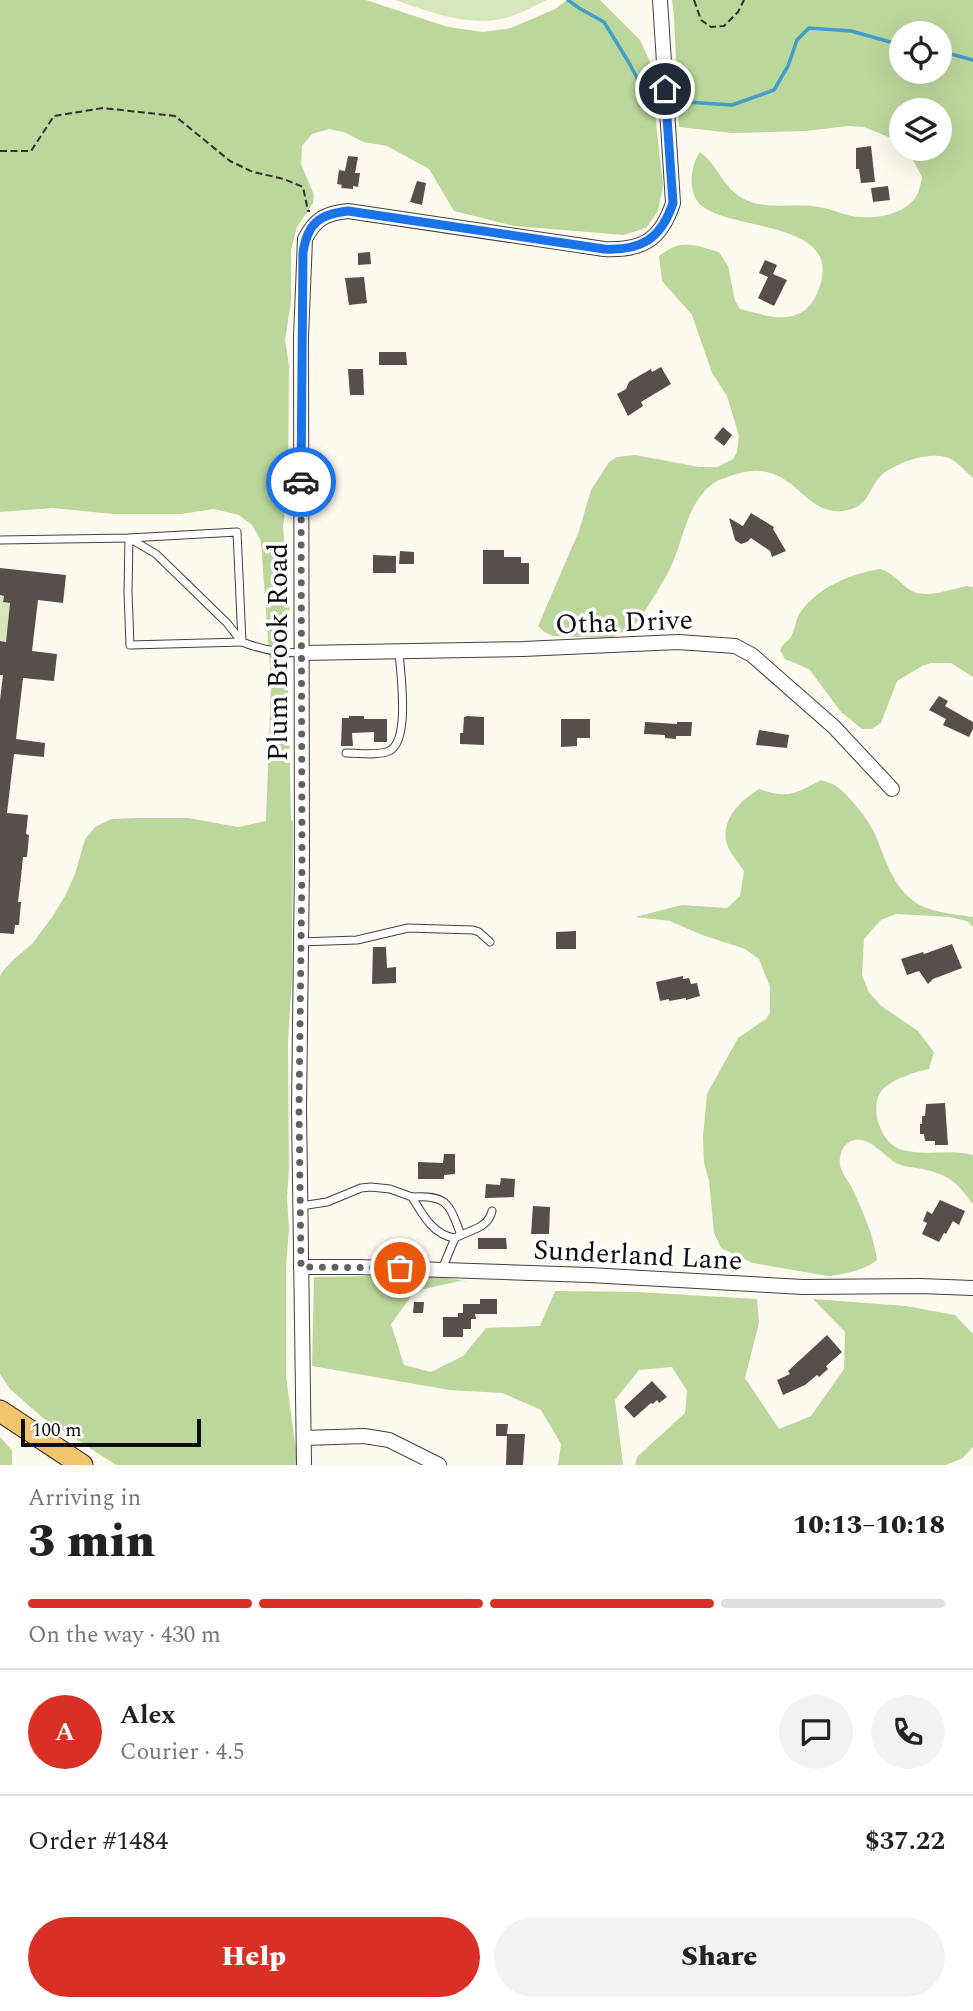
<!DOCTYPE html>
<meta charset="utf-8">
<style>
body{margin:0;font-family:Spectral,serif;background:#f2f2f2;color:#222;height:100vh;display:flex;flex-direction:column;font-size:26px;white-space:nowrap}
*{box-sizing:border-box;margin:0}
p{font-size:23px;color:#767676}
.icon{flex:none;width:38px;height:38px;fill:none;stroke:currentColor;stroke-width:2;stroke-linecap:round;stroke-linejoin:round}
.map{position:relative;height:1465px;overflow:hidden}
.panel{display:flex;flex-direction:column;background:#fff;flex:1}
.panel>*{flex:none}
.controls{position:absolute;left:889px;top:21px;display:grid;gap:14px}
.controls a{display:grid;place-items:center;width:63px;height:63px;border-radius:50%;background:#fff;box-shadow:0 7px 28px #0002;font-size:35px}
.scale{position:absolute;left:21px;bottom:18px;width:180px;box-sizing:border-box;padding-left:7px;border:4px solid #0e0e0e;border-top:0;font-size:19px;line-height:24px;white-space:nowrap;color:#0e0e0e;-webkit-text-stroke:5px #fff;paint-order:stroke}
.pin{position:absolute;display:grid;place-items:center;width:60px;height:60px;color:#fff;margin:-30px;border:4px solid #fff;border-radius:50%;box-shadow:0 2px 7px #0007}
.courier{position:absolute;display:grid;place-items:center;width:70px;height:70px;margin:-35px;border:5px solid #1a73e8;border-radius:50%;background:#fff;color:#222;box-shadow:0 2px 9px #0007}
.summary em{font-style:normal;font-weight:800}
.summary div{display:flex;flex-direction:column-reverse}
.summary{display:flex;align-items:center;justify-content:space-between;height:119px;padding:0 28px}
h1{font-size:46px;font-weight:800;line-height:52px}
.bar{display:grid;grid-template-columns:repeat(4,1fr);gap:10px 7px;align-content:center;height:84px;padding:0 28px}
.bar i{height:9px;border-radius:5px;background:#e0e0e0}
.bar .on{background:#d93025}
.bar p{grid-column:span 4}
.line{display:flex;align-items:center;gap:18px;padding:0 28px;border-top:2px solid #e0e0e0}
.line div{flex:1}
.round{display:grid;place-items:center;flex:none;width:74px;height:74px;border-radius:37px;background:#f2f2f2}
.button{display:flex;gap:14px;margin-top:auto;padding:14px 28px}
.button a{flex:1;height:80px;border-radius:42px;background:#d93025;color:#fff;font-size:28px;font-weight:800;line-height:80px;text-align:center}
.button a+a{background:#f2f2f2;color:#222}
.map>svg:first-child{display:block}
.green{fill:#d6e7bc}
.forest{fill:#bcd79c;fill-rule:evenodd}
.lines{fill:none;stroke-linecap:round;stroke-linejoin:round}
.stream{stroke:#439ec6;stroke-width:3.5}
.building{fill:#564f4b}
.lane-casing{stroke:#414141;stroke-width:9}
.street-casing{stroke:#414141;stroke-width:16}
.primary-casing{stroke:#1f1f1f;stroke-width:23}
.path{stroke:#303030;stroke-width:2;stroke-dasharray:7 3.5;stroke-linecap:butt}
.lane{stroke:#fff;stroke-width:7}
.street{stroke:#fff;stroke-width:14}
.primary{stroke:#f1c56e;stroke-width:21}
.done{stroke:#62615d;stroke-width:7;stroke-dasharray:0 12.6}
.route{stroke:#1a73e8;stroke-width:9}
.labels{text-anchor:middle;stroke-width:7;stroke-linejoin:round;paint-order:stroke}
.street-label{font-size:28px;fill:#0e0e0e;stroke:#fff}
</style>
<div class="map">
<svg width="973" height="1465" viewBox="0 0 973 1465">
<rect width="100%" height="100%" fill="#fefaf0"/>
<g class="green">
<path d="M395,0H547C536,5 524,12 512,16C472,29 433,13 395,0Z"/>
<path d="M0,595L4,596L3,602L10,603L6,642L0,641Z"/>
</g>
<g class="forest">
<path d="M0,0H366L448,27L483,32L511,28L555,9L567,0H600L640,40L657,77L655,112L663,186L658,211L646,228L624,235L514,226L454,211L429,169L387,146L363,142L344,132L329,129L312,134L302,146L301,164L314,195L313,203L297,227L291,250V301L285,340L289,366L288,487L283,527L290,598L287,639L291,820L293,821L292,978L288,1042L289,1169L287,1197L289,1230L286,1265V1376L298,1465H116L43,1418L10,1389L0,1374V976L2,972L13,960L32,944L52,917L65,896L75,874L85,839L95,827L111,819L136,818H188L238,827L266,821L271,683L261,541L252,525L239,515L214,509L181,514H113L53,508L0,512Z"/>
<path d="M672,0H973V478C967,473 960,465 953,460C935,449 899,461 883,474C867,487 872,508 842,511C801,515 794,457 737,474C731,476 723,478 717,481C687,499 684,540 670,569C661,586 650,603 640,619L633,626L611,638L553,636L544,632L538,626L579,531L591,490L609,462L617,457L635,455L699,467H717L733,459L737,452L739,436L727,396L712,373L692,315L662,281L659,256C683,238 692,245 719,252L728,266L735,301L740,309C758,313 779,322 798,314C808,310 814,301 818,291C847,220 734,232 702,206C687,195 690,165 700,152C716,163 722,184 739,196C763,212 792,202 819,207C833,209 847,217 861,217C881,219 909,212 918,193C920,188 921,181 922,177L909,153L905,149H940V110H901V145L896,140L864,127L848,126L806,131L732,133L679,127L674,16ZM901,33H940V72H901Z"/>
<path d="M880,569C893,572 900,584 912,591C927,599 951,589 967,586L973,587V677L951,663H931L922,666L897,681L881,723L872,729H862L841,712L809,669L785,659L780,650C783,643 786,643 790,638C795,632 795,620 800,613C816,588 852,573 880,569Z"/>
<path d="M821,780C825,782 832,783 836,786C848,794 868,819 874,832C885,857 891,885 915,902C931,913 955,914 973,917V927L967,921L949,917L896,914L881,920L864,939L862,975L869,992L880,1005L918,1031L934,1052L929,1069C913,1073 897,1077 884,1088C867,1104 880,1145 903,1150C926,1156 950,1149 973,1155V1204C956,1182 950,1175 922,1169C913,1167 903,1167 896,1163C886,1157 876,1145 865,1141C848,1135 838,1151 840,1165C842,1175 851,1184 855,1194C864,1215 874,1237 877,1260C865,1270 843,1275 828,1276L752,1263L721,1248L714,1233L709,1181L704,1163L703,1136L707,1094L738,1038L766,1019L770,1013V987L759,959L745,949L702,935L670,921L635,917L682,905L727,908L740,896L744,871C739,863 732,856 728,847C718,823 739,801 759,789C789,799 794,794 821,780Z"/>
<path d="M431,1275L470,1282L460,1281L415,1291L391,1324L404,1365L431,1372L463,1356L486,1328L540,1326L555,1291L637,1292L757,1299L759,1323L745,1378L779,1429L811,1416L844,1369L845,1332L813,1299L906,1306L955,1315L973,1334V1447L963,1458L946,1465H635L637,1457L685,1413L687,1391L672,1367L639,1370L615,1400L623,1465H558L561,1444L541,1410L502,1393L449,1390L312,1366L314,1277Z"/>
<path d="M0,1437L12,1450V1465H0Z"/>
</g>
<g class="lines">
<g class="stream">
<path d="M568,0L579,8L604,22L628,61L649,100H661"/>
<path d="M940,51L973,60"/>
<path d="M669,101L732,105L774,90L788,66L797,40L809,28L851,31L901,45"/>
</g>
</g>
<g class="building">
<path d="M871,146L875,182L861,183L859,169H856V148Z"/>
<path d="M348,156L358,157L355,173H360L358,187L353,186V189L341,188L342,185L337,184L339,170L345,171Z"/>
<path d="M417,181L426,183L422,205L410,202Z"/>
<path d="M888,186L890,200L873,202L871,188Z"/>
<path d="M370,252L371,264L358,265V253Z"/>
<path d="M765,260L777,265L773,274L787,280L774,306L758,298L768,277L759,273Z"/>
<path d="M364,277L367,303L349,305L345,278Z"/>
<path d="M379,352H406L407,365H379Z"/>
<path d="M661,367L671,384L641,402L643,406L628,416L617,394L626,389L629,382L632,380L651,369L652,372Z"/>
<path d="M348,369H363L364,395H350Z"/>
<path d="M723,427L732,435L724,446L714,438Z"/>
<path d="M751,513L774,527L773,529L786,551L772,557L770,551L751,538L747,542L741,544L735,540L729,518L743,526Z"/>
<path d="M483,550H504V557H521V563H529V584H483Z"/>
<path d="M400,551L414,552V564H399Z"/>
<path d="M373,555L396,556V573H373Z"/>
<path d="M0,568L66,575L63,603L38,600L32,651L57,654L54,681L23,678L16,739L45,743L44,757L14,754L7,813L28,815L26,834L29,835L27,857H23L21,877L18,902H21L19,925H15L14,934L0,933V700L3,675H0V641L6,642L10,603L3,602L4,596L0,595Z"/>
<path d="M939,696L948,701L945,706L973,722V729L969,737L943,725L946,719L929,710Z"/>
<path d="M349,716H364V719H387V742H374V732L352,733L353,746H341L342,718H349Z"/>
<path d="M467,716L484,717V745L460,744V733H463L464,717Z"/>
<path d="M561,719H590V738H577V746L561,747Z"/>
<path d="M645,722L677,724V722H692L691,736H676V739L665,738V735L644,734Z"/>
<path d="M759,730L789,735L787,748L756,745Z"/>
<path d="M576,931V949H556V932Z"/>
<path d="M952,944L962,968L933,979L928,984L919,971L907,975L901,959L923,952L924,954Z"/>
<path d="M373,947H386L387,968L396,967V983L372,984Z"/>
<path d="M683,976V979L689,978L691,984L697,983L700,996L686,1000V998L669,1001V999L660,1001L656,982Z"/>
<path d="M945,1103L948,1145H935V1141H925L924,1134H920V1124H922V1116H925L926,1104Z"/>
<path d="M444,1154H455V1174L444,1175V1179H418V1162L443,1163Z"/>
<path d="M501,1178L515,1179L514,1197L485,1198L486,1184L500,1185Z"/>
<path d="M940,1200L965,1211L959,1225L953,1221L946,1234L944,1233L939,1242L922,1234L927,1223L923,1221L927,1211L932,1214Z"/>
<path d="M533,1206L550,1207L549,1234H531Z"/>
<path d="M478,1238H506L507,1249H478Z"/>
<path d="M480,1299H497V1314H475L476,1319H471V1329H463V1337H443V1317H458V1313H463V1304H480Z"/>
<path d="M414,1302H424L423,1313H413Z"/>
<path d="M827,1335L842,1352L826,1366L828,1369L819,1377L817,1375L805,1385L783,1395L777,1380L790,1374L788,1371Z"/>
<path d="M652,1381L667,1397L659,1403L657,1400L653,1404L651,1403L634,1418L624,1407Z"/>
<path d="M496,1424H508L507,1434H525L523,1465H506L507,1436H496Z"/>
</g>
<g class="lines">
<defs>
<g id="lane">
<path d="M129,538L156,554L227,623L242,642L130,645L128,592Z"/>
<path d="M0,540L129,538L237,532L242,642C262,650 280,653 302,653"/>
<path d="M346,753C359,753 378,756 389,751C411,741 400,671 399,651"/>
<path d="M300,942L357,940L408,928L473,930L479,932L490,942"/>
<path d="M412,1197C448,1195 449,1204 461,1235"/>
<path d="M301,1206L327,1202L361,1188L371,1187L390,1189L412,1197C422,1214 433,1235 455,1238"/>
<path d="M442,1269L455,1238C469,1230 488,1229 492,1211"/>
</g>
<g id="street">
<path d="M302,653L523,649L678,642L735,646L752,655L834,727L892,789"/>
<path d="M301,1267H357L589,1275L803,1287L920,1286L973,1288"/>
<path d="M304,1438L364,1436L389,1440L439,1465"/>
<path d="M304,1465L299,1109L302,864L301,337L305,239C315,219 326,213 348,211L604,249C642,251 661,240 673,203L660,0"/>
</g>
<path id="primary" d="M0,1411L82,1465"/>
</defs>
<use href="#lane" class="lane-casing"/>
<use href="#street" class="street-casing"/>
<use href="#primary" class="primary-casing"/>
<g class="path">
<path d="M694,0L701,20L711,27L724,26L738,12L744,0"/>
<path d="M0,151H31L54,116L103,108L175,116L230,161L253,172L284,179L303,187L308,211H310"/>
</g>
<use href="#lane" class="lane"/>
<use href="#street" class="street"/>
<use href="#primary" class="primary"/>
</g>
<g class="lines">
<path class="done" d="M301,482L302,864L299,1109L301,1267L400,1268"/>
<path class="route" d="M301,482L303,253C307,223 320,214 348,211L604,249C641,251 661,239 673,203L665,89"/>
</g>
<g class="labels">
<g class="street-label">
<text transform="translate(624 621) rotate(-2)" y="10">Otha Drive</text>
<text transform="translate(277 652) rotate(-90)" y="10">Plum Brook Road</text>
<text transform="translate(638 1254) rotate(3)" y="10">Sunderland Lane</text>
</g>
</g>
</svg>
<div class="controls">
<a><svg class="icon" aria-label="locate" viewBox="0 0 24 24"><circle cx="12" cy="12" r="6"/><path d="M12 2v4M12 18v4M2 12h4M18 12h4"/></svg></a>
<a><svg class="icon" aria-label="layers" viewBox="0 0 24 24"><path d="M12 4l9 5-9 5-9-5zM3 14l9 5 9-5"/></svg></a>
</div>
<div class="scale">100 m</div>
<div class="pin" style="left:400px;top:1268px;background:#ea580c"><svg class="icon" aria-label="bag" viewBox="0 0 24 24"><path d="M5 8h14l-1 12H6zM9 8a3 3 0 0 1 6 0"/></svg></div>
<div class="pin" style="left:665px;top:89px;background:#1f2937"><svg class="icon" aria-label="home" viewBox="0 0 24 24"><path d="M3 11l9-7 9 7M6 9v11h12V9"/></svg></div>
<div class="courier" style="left:301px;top:482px"><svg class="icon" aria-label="car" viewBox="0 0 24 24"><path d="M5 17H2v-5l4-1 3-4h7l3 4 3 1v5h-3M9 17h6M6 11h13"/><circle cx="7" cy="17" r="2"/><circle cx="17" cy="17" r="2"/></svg></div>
</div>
<section class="panel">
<div class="summary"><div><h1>3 min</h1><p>Arriving in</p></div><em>10:13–10:18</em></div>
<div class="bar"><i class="on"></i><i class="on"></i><i class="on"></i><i></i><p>On the way · 430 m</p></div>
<div class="line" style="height:126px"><b class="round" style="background:#d93025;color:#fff">A</b><div><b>Alex</b><p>Courier · 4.5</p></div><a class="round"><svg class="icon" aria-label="chat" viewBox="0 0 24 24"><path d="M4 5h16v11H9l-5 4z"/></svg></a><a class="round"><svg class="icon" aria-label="phone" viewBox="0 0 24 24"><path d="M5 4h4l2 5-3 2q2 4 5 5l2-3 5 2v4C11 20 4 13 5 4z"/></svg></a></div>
<div class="line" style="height:91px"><div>Order #1484</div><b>$37.22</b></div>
<div class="button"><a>Help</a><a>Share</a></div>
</section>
